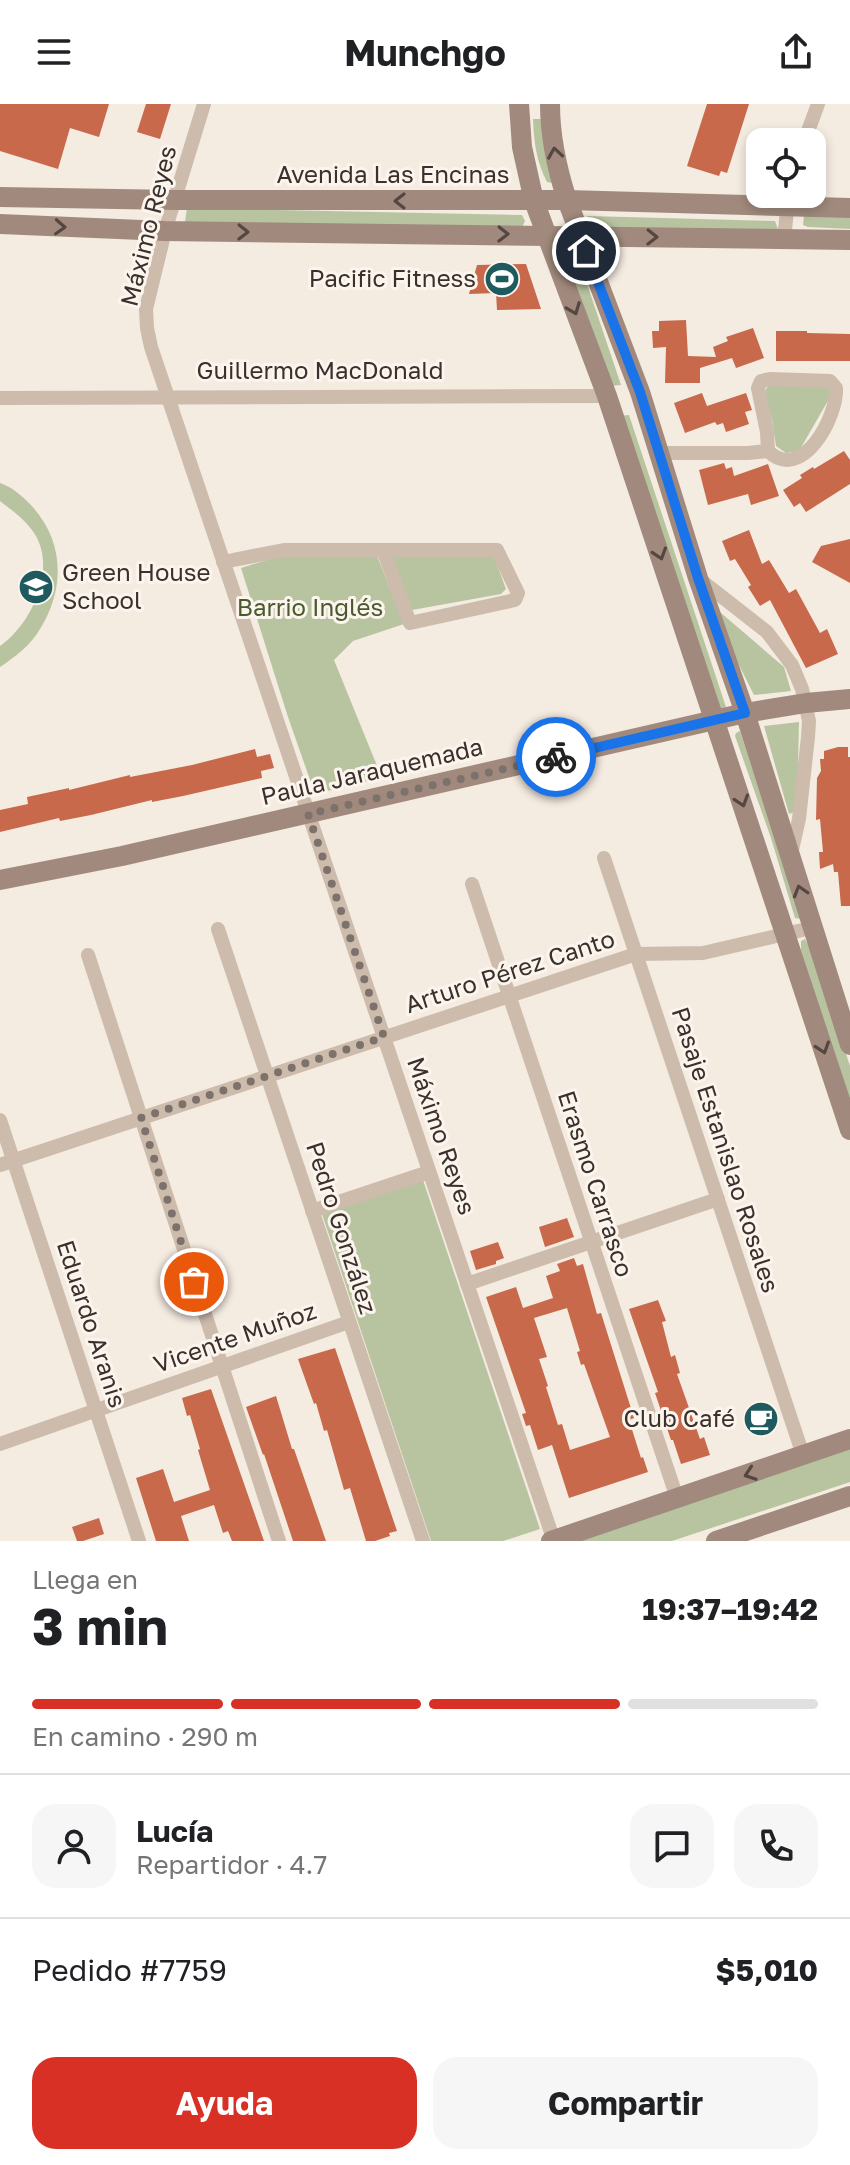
<!DOCTYPE html>
<html lang="es">
<meta charset="utf-8">
<style>
body{margin:0;font-family:"Golos Text",sans-serif;background:#f6f6f6;color:#202124;height:100vh;display:flex;flex-direction:column;font-size:30px;white-space:nowrap}
*{box-sizing:border-box;margin:0}
p{font-size:26px;color:#757577}
.icon{flex:none;width:44px;height:44px;fill:none;stroke:currentColor;stroke-width:2;stroke-linecap:round;stroke-linejoin:round}
.map{position:relative;height:1437px;overflow:hidden}
.side{display:flex;flex-direction:column;background:#fff;flex:1}
.side>*{flex:none}
.controls{position:absolute;left:746px;top:24px;display:grid;gap:16px}
.controls a{display:grid;place-items:center;width:80px;height:80px;border-radius:16px;background:#fff;box-shadow:0 4px 12px #0003;font-size:40px}
.pin{position:absolute;display:grid;place-items:center;width:68px;height:68px;color:#fff;margin:-34px;border:4px solid #fff;border-radius:50%;box-shadow:0 2px 8px #0007}
.courier{position:absolute;display:grid;place-items:center;width:80px;height:80px;margin:-40px;border:6px solid #1a73e8;border-radius:50%;background:#fff;color:#222;box-shadow:0 2px 10px #0007}
.headline em{font-style:normal;font-weight:700}
.headline div{display:flex;flex-direction:column-reverse}
.headline{display:flex;align-items:center;justify-content:space-between;height:136px;padding:0 32px}
h1{font-size:52px;font-weight:700;line-height:60px}
.bar{display:grid;grid-template-columns:repeat(4,1fr);gap:12px 8px;align-content:center;height:96px;padding:0 32px}
.bar i{height:10px;border-radius:6px;background:#e0e0e0}
.bar .on{background:#d93025}
.bar p{grid-column:span 4}
.line{display:flex;align-items:center;gap:20px;padding:0 32px;border-top:2px solid #e0e0e0}
.line div{flex:1}
.round{display:grid;place-items:center;flex:none;width:84px;height:84px;border-radius:24px;background:#f6f6f6}
.button{display:flex;gap:16px;margin-top:auto;padding:16px 32px}
.button a{flex:1;height:92px;border-radius:24px;background:#d93025;color:#fff;font-size:32px;font-weight:700;line-height:92px;text-align:center}
.button a+a{background:#f6f6f6;color:#202124}
header{display:flex;justify-content:space-between;align-items:center;height:104px;padding:0 32px;background:#fff;font-size:36px;font-weight:700}
.map>svg:first-child{display:block}
.green{fill:#b8c4a0}
.building{fill:#c8694b;fill-rule:evenodd}
.lines{fill:none;stroke-linecap:round;stroke-linejoin:round}
.street{stroke:#cdbbac;stroke-width:14}
.secondary{stroke:#a18a7d;stroke-width:20}
.oneway{stroke:#544640}
.done{stroke:#7c716b;stroke-width:8;stroke-dasharray:0 14.4}
.route{stroke:#1a73e8;stroke-width:10}
.labels{text-anchor:middle;stroke-width:6;stroke-linejoin:round;paint-order:stroke}
.street-label{font-size:24px;fill:#3b302b;stroke:#fbf5ee}
.poi-label{font-size:24px;fill:#3b302b;stroke:#fbf5ee;text-anchor:end}
.park-label{font-size:24px;fill:#4a5a2e;stroke:#fbf5ee}
</style>
<header><svg class="icon" aria-label="menu" viewBox="0 0 24 24"><path d="M4 6h16M4 12h16M4 18h16"/></svg>Munchgo<svg class="icon" aria-label="share" viewBox="0 0 24 24"><path d="M12 15V3M7 8l5-5 5 5M5 13v7h14v-7"/></svg></header>
<div class="map">
<svg width="850" height="1437" viewBox="0 0 850 1437">
<rect width="100%" height="100%" fill="#f4ebe1"/>
<g class="green">
<path d="M533,15H545L552,79L547,78C536,57 534,38 533,15Z"/>
<path d="M187,104L522,111L525,117L522,123L185,118Z"/>
<path d="M588,112L775,117L778,125L773,129L588,123L586,115Z"/>
<path d="M804,112L850,113V125L808,123L803,121Z"/>
<path d="M570,143L577,150L621,281L610,282L565,148Z"/>
<path d="M768,281H822L829,285V295L799,347L786,349L776,342L772,316L764,290Z"/>
<path d="M629,311L726,603L721,607L618,312Z"/>
<path d="M0,379C12,383 21,391 30,400C64,436 66,483 40,525C31,541 15,553 0,563V542C31,520 56,468 36,432C28,418 13,407 0,397Z"/>
<path d="M376,449L404,520L353,537L334,556L382,674L315,690L288,613L241,464L286,450Z"/>
<path d="M493,450L506,485L501,490L412,506L390,452Z"/>
<path d="M707,497L784,563L791,587L754,591Z"/>
<path d="M799,618L797,707L789,710L764,622Z"/>
<path d="M740,627L801,815L795,814L771,734L735,632L736,629Z"/>
<path d="M805,835L815,854L850,962V1000L801,846V837Z"/>
<path d="M423,1076L540,1425L503,1437H431L322,1110Z"/>
<path d="M850,1343V1378L672,1437H577Z"/>
</g>
<g class="building">
<path d="M0,0H109L99,33L70,24L58,65L0,47Z"/>
<path d="M146,0H171L160,35L137,28Z"/>
<path d="M707,0H749L727,69L721,67L719,72L687,62Z"/>
<path d="M526,160L541,205L497,206L496,189L469,190L477,161Z"/>
<path d="M686,216L688,252L716,253L713,243L728,237L726,233L753,224L764,254L736,264L732,254L700,264V279H665L666,243L653,244L652,227H659V217Z"/>
<path d="M776,227H807V229L850,230V257H776Z"/>
<path d="M702,289L707,302L746,289L752,306L745,308L749,320L726,328L723,319L717,321L715,318L685,329L674,299Z"/>
<path d="M844,347L850,356V380L806,408L800,399L794,403L783,386L802,374L800,371L813,363L814,365Z"/>
<path d="M724,359L726,365L732,363L734,372L768,360L779,392L751,401L748,390L708,401L699,366Z"/>
<path d="M749,426L762,460L769,456L789,489L796,485L820,529L827,525L838,550L806,564L770,496L760,502L748,483L751,481L735,455L730,457L722,437Z"/>
<path d="M850,435V479L812,458L821,442Z"/>
<path d="M838,643H848V653H850V802H841L838,768H834L833,760L820,765L819,748H823L820,715L816,716L817,674L821,667L820,655H824V647Z"/>
<path d="M255,645L257,653L270,650L274,664L261,667L262,674L183,692L152,698V696L91,711L60,717L59,714L0,728V706L28,700L27,693L69,684V686L130,671V673L192,661Z"/>
<path d="M567,1114L574,1133L545,1143L539,1123Z"/>
<path d="M498,1138L504,1154L496,1157V1160L476,1166L470,1147Z"/>
<path d="M574,1154L577,1162L583,1160L597,1210L601,1209L634,1314L629,1316L641,1354L643,1353L648,1368L569,1394L552,1341L538,1346L530,1321L526,1322L522,1310L526,1309L486,1193L516,1183L523,1204L553,1194L546,1172L560,1167L557,1160ZM567,1204L580,1247L577,1248L581,1261L584,1260L610,1333L570,1346L562,1320L558,1321L546,1283L548,1282L539,1255L547,1253L534,1214Z"/>
<path d="M658,1196L666,1217L662,1218L671,1253L675,1251L680,1269L677,1270L700,1335L704,1333L710,1351L681,1360L673,1336H671L655,1289L658,1288L629,1205Z"/>
<path d="M335,1244L397,1427L389,1429L390,1432L375,1437H366L350,1384L344,1386L327,1326L324,1327L316,1299L314,1300L298,1255Z"/>
<path d="M211,1285L264,1437H232L228,1427L223,1429L214,1401L181,1412L189,1437H156L136,1374L163,1365L174,1398L210,1386L198,1346L200,1345L190,1311L187,1312L182,1294Z"/>
<path d="M276,1292L292,1345H294L326,1437H293L264,1350L263,1351L246,1303Z"/>
<path d="M99,1414L104,1430L83,1437H77L72,1423Z"/>
</g>
<g class="lines">
<g class="street">
<path d="M204,0L165,127L146,205L147,224L151,243L554,1437"/>
<path d="M804,38L818,0"/>
<path d="M784,134L789,90"/>
<path d="M770,275L830,277L836,284C838,312 802,380 768,347L767,328L758,284L761,277Z"/>
<path d="M0,294L607,292"/>
<path d="M659,349H748L768,347"/>
<path d="M223,458L284,446H497L518,489L515,496L410,519L383,446"/>
<path d="M698,474L767,528L792,561L802,585L809,617L808,633L799,715L791,750"/>
<path d="M604,754L803,1351"/>
<path d="M472,780L677,1394"/>
<path d="M218,825L423,1437"/>
<path d="M88,851L279,1437"/>
<path d="M0,1016L139,1437"/>
<path d="M0,1061L636,850L703,849L811,824"/>
<path d="M312,1107L429,1068"/>
<path d="M467,1180L718,1095"/>
<path d="M0,1340L349,1218"/>
</g>
<g class="secondary">
<path d="M519,0L522,43L534,97L607,292L850,1026"/>
<path d="M550,0C550,33 557,65 567,96L640,288L698,474L745,609L850,941"/>
<path d="M0,93L175,96H567L850,104"/>
<path d="M0,120L165,127L850,136"/>
<path d="M0,776L122,752L745,609L806,599L850,595"/>
<path d="M551,1437L850,1335"/>
<path d="M716,1437L850,1392"/>
</g>
</g>
<defs><path id="oneway-chevron" d="M-2-3.5L2.5 0L-2 3.5" fill="none" stroke-width="1.6" stroke-linecap="round" stroke-linejoin="round" transform="scale(2)"/></defs>
<g class="oneway">
<use href="#oneway-chevron" transform="translate(555 49) rotate(-99)"/>
<use href="#oneway-chevron" transform="translate(400 97) rotate(-180)"/>
<use href="#oneway-chevron" transform="translate(60 123) rotate(3)"/>
<use href="#oneway-chevron" transform="translate(243 128) rotate(1)"/>
<use href="#oneway-chevron" transform="translate(503 130) rotate(1)"/>
<use href="#oneway-chevron" transform="translate(652 133) rotate(1)"/>
<use href="#oneway-chevron" transform="translate(574 205) rotate(69)"/>
<use href="#oneway-chevron" transform="translate(660 450) rotate(72)"/>
<use href="#oneway-chevron" transform="translate(742 697) rotate(72)"/>
<use href="#oneway-chevron" transform="translate(800 787) rotate(-107)"/>
<use href="#oneway-chevron" transform="translate(823 944) rotate(72)"/>
<use href="#oneway-chevron" transform="translate(750 1370) rotate(161)"/>
</g>
<g class="lines">
<path class="done" d="M194,1178L141,1014L384,933L308,710L556,653"/>
<path class="route" d="M556,653L745,609L698,474L640,288L586,147"/>
</g>
<defs>
<symbol id="stadium-disc" viewBox="-11 -11 22 22"><circle r="9.5" fill="#1f5a5e" stroke="#fbf5ee"/><path d="M0-5a6.5 5 0 1 0 0 10a6.5 5 0 1 0 0-10ZM-3.5-1.8h7v3.6h-7Z" fill="#fff"/></symbol>
<symbol id="school-disc" viewBox="-11 -11 22 22"><circle r="9.5" fill="#1f5a5e" stroke="#fbf5ee"/><path d="M0-5L7-2L0 1L-7-2ZM-4 1L0 2.5L4 1V4Q0 6-4 4Z" fill="#fff"/></symbol>
<symbol id="cafe-disc" viewBox="-11 -11 22 22"><circle r="9.5" fill="#1f5a5e" stroke="#fbf5ee"/><path d="M-5.5-4.5H6V0H3Q3 3.5 0 3.5H-2.5Q-5.5 3.5-5.5 0ZM3-3.2v2h1.7v-2ZM-6 4.5H4V6H-6Z" fill="#fff"/></symbol>
</defs>
<g fill-rule="evenodd">
<use href="#stadium-disc" x="482" y="155" width="40" height="40"/>
<use href="#school-disc" x="16" y="463" width="40" height="40"/>
<use href="#cafe-disc" x="741" y="1295" width="40" height="40"/>
</g>
<g class="labels">
<g class="street-label">
<text x="393" y="79">Avenida Las Encinas</text>
<text transform="translate(149 122) rotate(-76)" y="8">Máximo Reyes</text>
<text x="320" y="275">Guillermo MacDonald</text>
<text transform="translate(372 668) rotate(-13)" y="8">Paula Jaraquemada</text>
<text transform="translate(510 868) rotate(-18)" y="8">Arturo Pérez Canto</text>
<text transform="translate(441 1032) rotate(71)" y="8">Máximo Reyes</text>
<text transform="translate(725 1046) rotate(72)" y="8">Pasaje Estanislao Rosales</text>
<text transform="translate(595 1080) rotate(72)" y="8">Erasmo Carrasco</text>
<text transform="translate(341 1124) rotate(72)" y="8">Pedro González</text>
<text transform="translate(91 1220) rotate(72)" y="8">Eduardo Aranis</text>
<text transform="translate(235 1234) rotate(-19)" y="8">Vicente Muñoz</text>
</g>
<g class="poi-label">
<text x="476" y="183">Pacific Fitness</text>
<text x="62" y="477" text-anchor="start">Green House<tspan x="62" dy="28">School</tspan></text>
<text x="735" y="1323">Club Café</text>
</g>
<g class="park-label">
<text x="310" y="512">Barrio Inglés</text>
</g>
</g>
</svg>
<div class="controls">
<a><svg class="icon" aria-label="locate" viewBox="0 0 24 24"><circle cx="12" cy="12" r="6"/><path d="M12 2v4M12 18v4M2 12h4M18 12h4"/></svg></a>
</div>
<div class="pin" style="left:194px;top:1178px;background:#ea580c"><svg class="icon" aria-label="bag" viewBox="0 0 24 24"><path d="M5 8h14l-1 12H6zM9 8a3 3 0 0 1 6 0"/></svg></div>
<div class="pin" style="left:586px;top:147px;background:#1f2937"><svg class="icon" aria-label="home" viewBox="0 0 24 24"><path d="M3 11l9-7 9 7M6 9v11h12V9"/></svg></div>
<div class="courier" style="left:556px;top:653px"><svg class="icon" aria-label="bike" viewBox="0 0 24 24"><circle cx="6" cy="16" r="4"/><circle cx="18" cy="16" r="4"/><path d="M6 16l4-8h5l3 8M10 8l3 8H6M13 5h3"/></svg></div>
</div>
<section class="side">
<div class="headline"><div><h1>3 min</h1><p>Llega en</p></div><em>19:37–19:42</em></div>
<div class="bar"><i class="on"></i><i class="on"></i><i class="on"></i><i></i><p>En camino · 290 m</p></div>
<div class="line" style="height:144px"><a class="round"><svg class="icon" aria-label="person" viewBox="0 0 24 24"><circle cx="12" cy="8" r="4"/><path d="M4 21q1-7 8-7t8 7"/></svg></a><div><b>Lucía</b><p>Repartidor · 4.7</p></div><a class="round"><svg class="icon" aria-label="chat" viewBox="0 0 24 24"><path d="M4 5h16v11H9l-5 4z"/></svg></a><a class="round"><svg class="icon" aria-label="phone" viewBox="0 0 24 24"><path d="M5 4h4l2 5-3 2q2 4 5 5l2-3 5 2v4C11 20 4 13 5 4z"/></svg></a></div>
<div class="line" style="height:104px"><div>Pedido #7759</div><b>$5,010</b></div>
<div class="button"><a>Ayuda</a><a>Compartir</a></div>
</section>
